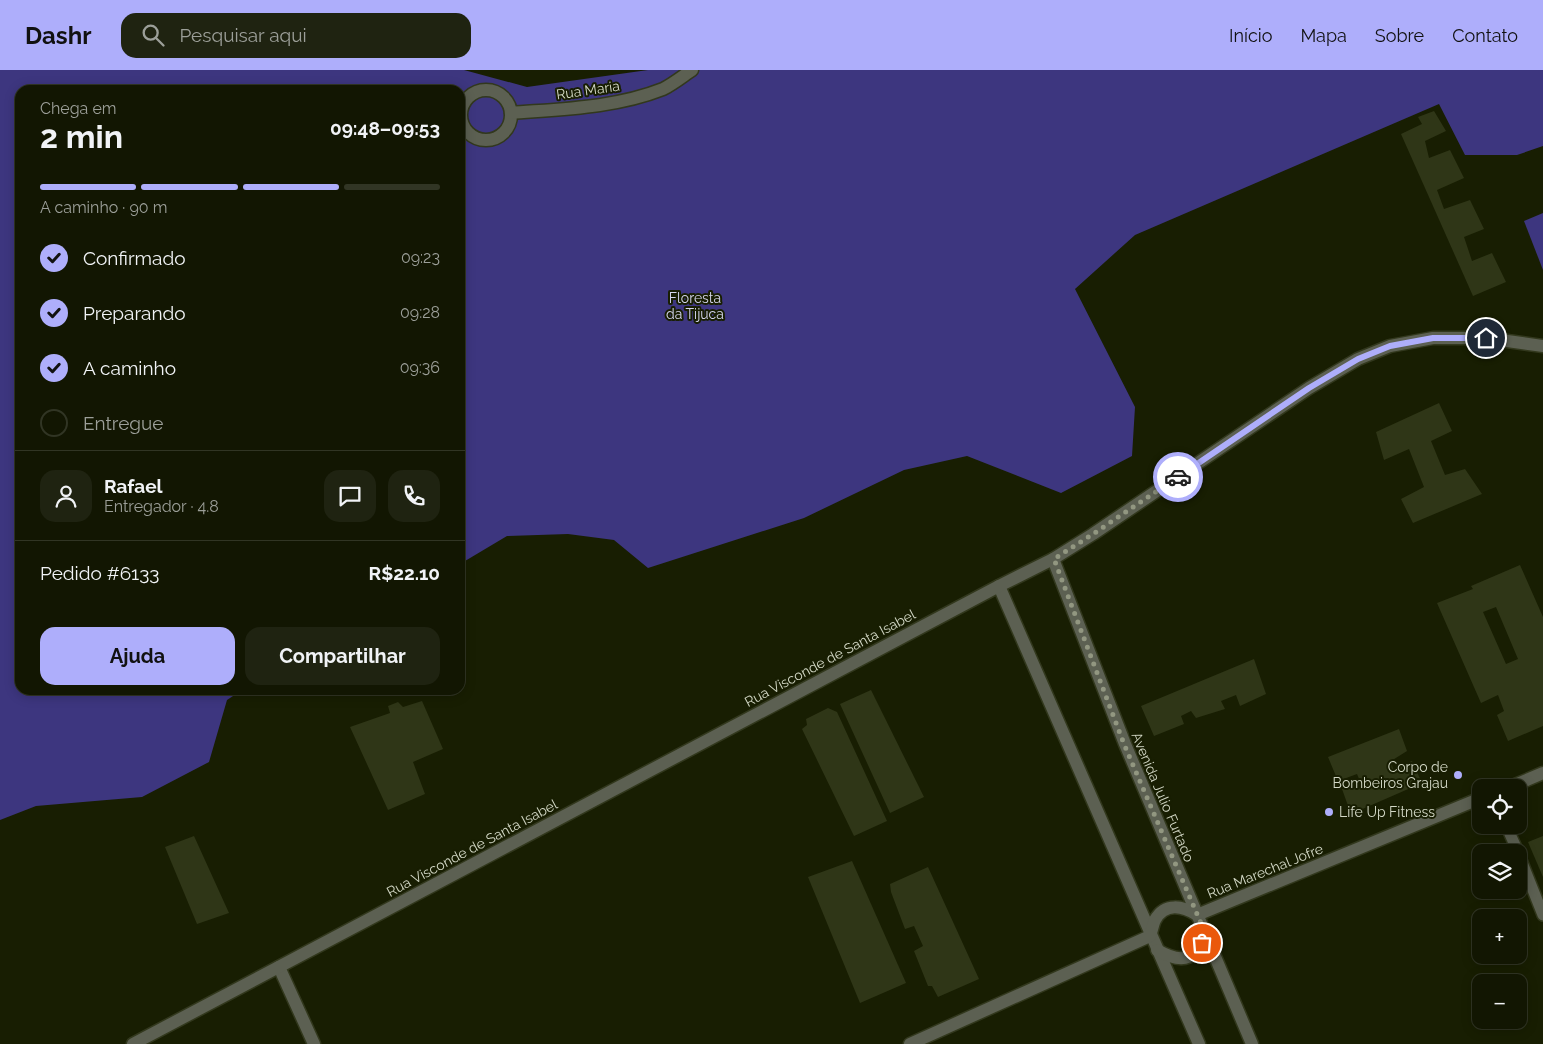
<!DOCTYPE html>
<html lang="pt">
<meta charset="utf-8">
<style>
body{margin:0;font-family:Raleway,sans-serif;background:#1f2311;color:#f1f3f6;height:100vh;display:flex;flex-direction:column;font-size:19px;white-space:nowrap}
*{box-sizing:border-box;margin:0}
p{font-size:16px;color:#9c9f99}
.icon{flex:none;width:28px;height:28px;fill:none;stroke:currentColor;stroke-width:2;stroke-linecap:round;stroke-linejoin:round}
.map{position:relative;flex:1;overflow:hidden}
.sheet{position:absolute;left:15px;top:15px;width:450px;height:610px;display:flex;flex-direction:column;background:#121602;border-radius:15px;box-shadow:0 2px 12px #0003,0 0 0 1px #313524}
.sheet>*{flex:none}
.controls{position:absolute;left:1472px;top:709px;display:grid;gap:10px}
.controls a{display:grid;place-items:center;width:55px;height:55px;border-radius:10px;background:#121602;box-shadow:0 2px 12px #0003,0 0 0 1px #313524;font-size:25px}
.pin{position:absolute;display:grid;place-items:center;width:42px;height:42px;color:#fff;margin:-21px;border:2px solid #fff;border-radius:50%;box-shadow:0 1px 5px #0007}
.courier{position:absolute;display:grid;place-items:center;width:50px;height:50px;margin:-25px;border:4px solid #aeaefb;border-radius:50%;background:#fff;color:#222;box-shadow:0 1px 6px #0007}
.headline em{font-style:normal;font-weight:700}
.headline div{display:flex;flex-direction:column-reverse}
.headline{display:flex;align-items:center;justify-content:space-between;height:85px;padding:0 25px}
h1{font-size:32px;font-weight:700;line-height:38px}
.bar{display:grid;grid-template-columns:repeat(4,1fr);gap:8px 5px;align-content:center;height:60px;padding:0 25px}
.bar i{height:6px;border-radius:4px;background:#313524}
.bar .selected{background:#aeaefb}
.bar p{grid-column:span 4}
.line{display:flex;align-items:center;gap:12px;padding:0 25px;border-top:1px solid #313524}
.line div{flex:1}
.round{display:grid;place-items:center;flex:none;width:52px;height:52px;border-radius:15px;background:#1f2311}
ol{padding:0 25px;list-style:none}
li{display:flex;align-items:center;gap:15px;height:55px}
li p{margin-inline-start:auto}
li .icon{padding:5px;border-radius:50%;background:#aeaefb;color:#111;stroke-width:4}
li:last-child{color:#9c9f99}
li i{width:28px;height:28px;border:2px solid #313524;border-radius:50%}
.primary-button{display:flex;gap:10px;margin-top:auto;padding:10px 25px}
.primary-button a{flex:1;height:58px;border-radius:15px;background:#aeaefb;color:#111;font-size:20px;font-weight:700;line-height:58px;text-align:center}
.primary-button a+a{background:#1f2311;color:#f1f3f6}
header{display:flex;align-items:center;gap:30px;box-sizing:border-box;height:70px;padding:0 25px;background:#aeaefb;color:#111}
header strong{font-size:24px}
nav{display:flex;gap:28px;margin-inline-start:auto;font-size:18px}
.search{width:350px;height:45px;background:#1f2311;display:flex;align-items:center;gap:12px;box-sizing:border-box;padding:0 18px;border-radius:15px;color:#9c9f99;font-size:19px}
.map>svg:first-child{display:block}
.green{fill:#3d367f}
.building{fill:#2f3617;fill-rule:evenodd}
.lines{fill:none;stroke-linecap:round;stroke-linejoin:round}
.service-casing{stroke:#32381d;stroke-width:14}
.minor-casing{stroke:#32381d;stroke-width:15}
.service{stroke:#5c6052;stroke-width:11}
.minor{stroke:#5c6052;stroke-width:12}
.done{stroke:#929781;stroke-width:5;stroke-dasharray:0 9}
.route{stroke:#aeaefb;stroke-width:6}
.poi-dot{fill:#aeaefb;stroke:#181e02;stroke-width:2}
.labels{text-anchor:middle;stroke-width:4;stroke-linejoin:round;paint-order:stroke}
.street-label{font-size:14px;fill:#d3d8c6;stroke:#181e02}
.park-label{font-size:14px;fill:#d4d5ec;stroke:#181e02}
.poi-label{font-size:14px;fill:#d3d8c6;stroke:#181e02;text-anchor:end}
</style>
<header>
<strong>Dashr</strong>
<div class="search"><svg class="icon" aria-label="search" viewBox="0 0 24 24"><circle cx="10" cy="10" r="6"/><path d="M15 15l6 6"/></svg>Pesquisar aqui</div>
<nav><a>Início</a><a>Mapa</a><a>Sobre</a><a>Contato</a></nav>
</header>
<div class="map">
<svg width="1543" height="974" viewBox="0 0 1543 974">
<rect width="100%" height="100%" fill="#181e02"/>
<g class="green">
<path d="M0,0H464L527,17L648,0H1543V76L1517,85H1465L1439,34L1135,165L1075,219L1135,337L1132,386L1061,423L967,386L904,400L804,448L648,498L614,470L568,464L507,466L460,494V20H20V620H242L227,630L209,692L142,727L36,736L0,750Z"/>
<path d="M1543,143V200L1524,151Z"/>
</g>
<g class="building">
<path d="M1434,41L1446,61L1425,71L1429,88L1450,80L1464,108L1437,120L1444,139L1470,130L1484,159L1464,167L1472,191L1492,183L1506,212L1473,226L1401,64L1422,54L1418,47Z"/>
<path d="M1439,333L1452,361L1431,371L1445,405L1465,399L1482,424L1413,453L1401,429L1424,417L1409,379L1384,390L1376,362Z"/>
<path d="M1520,495L1543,547V656L1508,671L1497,645L1504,641L1498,625L1481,633L1437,533L1473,519L1471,516ZM1496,537L1518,589L1506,594L1483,542Z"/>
<path d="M1254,589L1266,624L1240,636L1236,625L1221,631L1225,639L1196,648L1191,641L1181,646L1184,654L1154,666L1141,636Z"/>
<path d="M871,620L924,727L890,743L840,634Z"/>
<path d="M422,631L443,679L413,692L425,724L388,740L350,657L390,643L388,636L398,632L403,637Z"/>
<path d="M828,638L837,642L887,751L854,766L802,659L807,655L806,649Z"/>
<path d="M1399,659L1407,681L1391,691L1393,699L1412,691L1422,713L1351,744L1342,719L1360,711L1357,704L1338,711L1328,687Z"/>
<path d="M194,766L229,843L197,854L165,777Z"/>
<path d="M1543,766V807L1528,772Z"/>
<path d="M852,791L906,913L860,933L808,807Z"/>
<path d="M928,797L979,909L938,927L932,916H928L914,881L923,876L914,856L905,859L891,822L890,814Z"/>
</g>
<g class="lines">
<defs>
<g id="service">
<path d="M1506,755L1518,782"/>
<path d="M1519,785L1543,845"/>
</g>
<g id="minor">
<circle cx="486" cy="45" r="25"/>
<path d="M511,43C561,39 615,38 663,19C673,14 683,6 692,0"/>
<path d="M1053,489L1125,674L1252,974"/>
<path d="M999,516L1199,974"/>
<path d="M1508,718L1543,703"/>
<path d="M1157,880C1183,895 1200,890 1203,859"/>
<path d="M279,897L314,974"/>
<path d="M133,974L999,516L1053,489L1093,464L1309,318L1358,289L1390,276L1433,268H1486L1543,276"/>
<path d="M910,974L1150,866C1152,861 1153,854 1155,850C1165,832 1183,836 1197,845L1481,728"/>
</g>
</defs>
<use href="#service" class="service-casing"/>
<use href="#minor" class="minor-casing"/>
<use href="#service" class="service"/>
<use href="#minor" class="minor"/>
</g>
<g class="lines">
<path class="done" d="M1178,407L1093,464L1054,489L1124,674L1203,858L1202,873"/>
<path class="route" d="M1178,407L1309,318L1358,289L1390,276L1433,268H1486"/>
</g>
<g class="poi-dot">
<circle cx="1458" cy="705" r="5"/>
<circle cx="1329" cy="742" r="5"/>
</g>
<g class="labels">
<g class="street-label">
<text transform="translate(588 20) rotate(-8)" y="5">Rua Maria</text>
<text transform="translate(830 588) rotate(-28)" y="5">Rua Visconde de Santa Isabel</text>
<text transform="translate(1163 727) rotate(67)" y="5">Avenida Julio Furtado</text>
<text transform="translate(472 778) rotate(-28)" y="5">Rua Visconde de Santa Isabel</text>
<text transform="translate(1265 801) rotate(-22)" y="5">Rua Marechal Jofre</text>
</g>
<g class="park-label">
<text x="695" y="233">Floresta<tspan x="695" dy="16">da Tijuca</tspan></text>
</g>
<g class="poi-label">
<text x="1448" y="702">Corpo de<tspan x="1448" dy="16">Bombeiros Grajau</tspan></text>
<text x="1339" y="747" text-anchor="start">Life Up Fitness</text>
</g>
</g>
</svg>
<div class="controls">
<a><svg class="icon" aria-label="locate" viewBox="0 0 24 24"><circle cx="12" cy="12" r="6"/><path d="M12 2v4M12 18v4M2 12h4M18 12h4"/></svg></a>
<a><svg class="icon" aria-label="layers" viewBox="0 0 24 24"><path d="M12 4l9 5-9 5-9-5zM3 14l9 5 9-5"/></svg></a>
<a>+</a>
<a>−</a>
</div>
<div class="pin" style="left:1202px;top:873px;background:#ea580c"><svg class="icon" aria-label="bag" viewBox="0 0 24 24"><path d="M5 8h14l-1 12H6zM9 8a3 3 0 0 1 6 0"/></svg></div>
<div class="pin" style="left:1486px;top:268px;background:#1f2937"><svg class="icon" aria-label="home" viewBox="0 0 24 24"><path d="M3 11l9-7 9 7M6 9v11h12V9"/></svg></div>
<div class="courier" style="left:1178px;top:407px"><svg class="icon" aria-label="car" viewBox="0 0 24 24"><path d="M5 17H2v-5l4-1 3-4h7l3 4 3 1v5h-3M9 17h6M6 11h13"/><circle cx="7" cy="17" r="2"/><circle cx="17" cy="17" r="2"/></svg></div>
<section class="sheet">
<div class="headline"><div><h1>2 min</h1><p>Chega em</p></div><em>09:48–09:53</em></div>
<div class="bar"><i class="selected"></i><i class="selected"></i><i class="selected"></i><i></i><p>A caminho · 90 m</p></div>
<ol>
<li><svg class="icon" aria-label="check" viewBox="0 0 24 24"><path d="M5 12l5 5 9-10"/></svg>Confirmado<p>09:23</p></li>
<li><svg class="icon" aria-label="check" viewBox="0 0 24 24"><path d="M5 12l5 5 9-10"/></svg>Preparando<p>09:28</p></li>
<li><svg class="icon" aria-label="check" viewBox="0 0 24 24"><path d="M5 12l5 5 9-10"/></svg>A caminho<p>09:36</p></li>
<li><i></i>Entregue</li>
</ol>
<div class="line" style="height:90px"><a class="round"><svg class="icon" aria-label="person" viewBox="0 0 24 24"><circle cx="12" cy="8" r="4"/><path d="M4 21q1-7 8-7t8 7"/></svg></a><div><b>Rafael</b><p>Entregador · 4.8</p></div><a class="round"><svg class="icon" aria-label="chat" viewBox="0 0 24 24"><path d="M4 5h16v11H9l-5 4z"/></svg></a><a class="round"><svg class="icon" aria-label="phone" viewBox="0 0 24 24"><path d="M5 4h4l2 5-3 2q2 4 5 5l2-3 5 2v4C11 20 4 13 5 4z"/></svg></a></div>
<div class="line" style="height:65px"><div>Pedido #6133</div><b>R$22.10</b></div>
<div class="primary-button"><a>Ajuda</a><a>Compartilhar</a></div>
</section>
</div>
